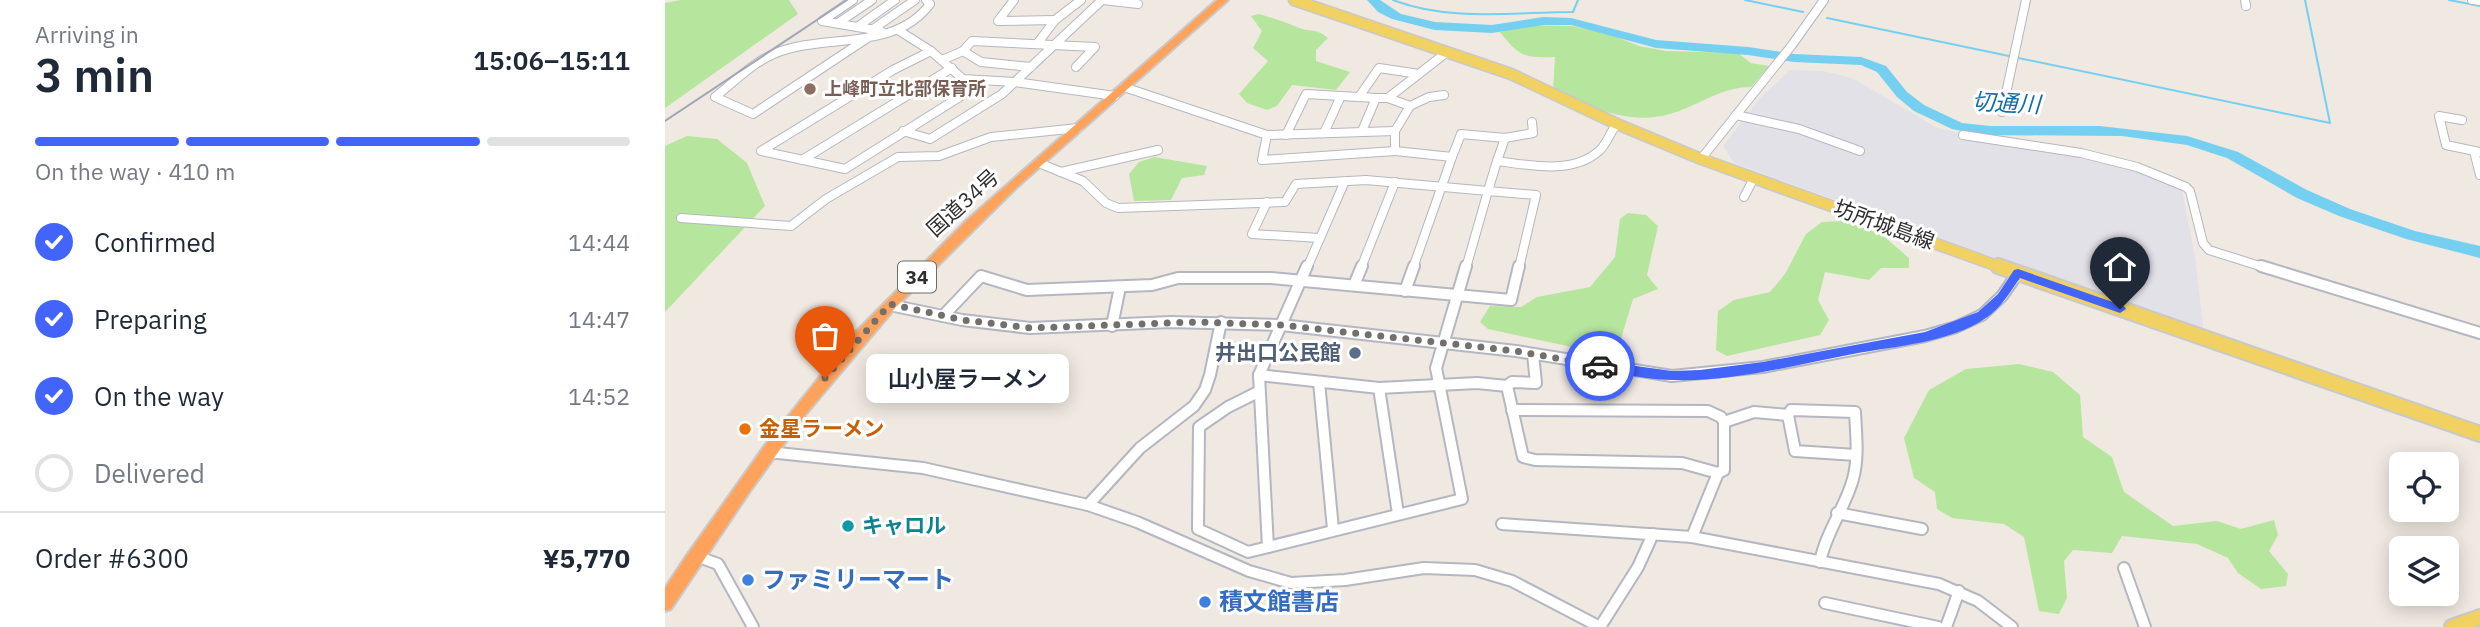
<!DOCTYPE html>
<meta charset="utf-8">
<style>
body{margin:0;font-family:"IBM Plex Sans","Noto Sans JP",sans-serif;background:#f6f6f7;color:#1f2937;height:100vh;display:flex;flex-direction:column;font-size:26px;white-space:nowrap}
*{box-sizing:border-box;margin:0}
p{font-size:23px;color:#747a83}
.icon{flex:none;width:38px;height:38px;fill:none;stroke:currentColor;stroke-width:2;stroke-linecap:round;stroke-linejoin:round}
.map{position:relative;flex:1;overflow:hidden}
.sheet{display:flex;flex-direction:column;background:#fff;width:665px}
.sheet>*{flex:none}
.controls{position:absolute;left:1724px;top:452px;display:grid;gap:14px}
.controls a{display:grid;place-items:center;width:70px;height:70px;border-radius:10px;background:#fff;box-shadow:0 4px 18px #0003;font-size:35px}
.pin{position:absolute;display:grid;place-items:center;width:60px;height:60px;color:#fff;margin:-72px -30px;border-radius:50% 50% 50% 0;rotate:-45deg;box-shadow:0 0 7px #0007}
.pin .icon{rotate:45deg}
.courier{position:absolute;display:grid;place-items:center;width:70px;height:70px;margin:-35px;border:5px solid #4264fb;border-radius:50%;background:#fff;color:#222;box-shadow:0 2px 9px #0007}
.bubble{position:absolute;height:49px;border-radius:10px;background:#fff;box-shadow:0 4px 18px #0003;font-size:23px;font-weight:600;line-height:49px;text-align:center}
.summary em{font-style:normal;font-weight:600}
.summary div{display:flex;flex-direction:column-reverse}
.summary{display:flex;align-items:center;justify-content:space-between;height:119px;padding:0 35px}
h1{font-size:46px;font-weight:600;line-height:52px}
.bar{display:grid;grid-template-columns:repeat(4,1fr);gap:10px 7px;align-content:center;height:84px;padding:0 35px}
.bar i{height:9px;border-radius:5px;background:#e0e1e3}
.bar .active{background:#4264fb}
.bar p{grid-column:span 4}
.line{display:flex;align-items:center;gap:18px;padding:0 35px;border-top:2px solid #e0e1e3}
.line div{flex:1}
ol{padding:0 35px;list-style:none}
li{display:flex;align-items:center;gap:21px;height:77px}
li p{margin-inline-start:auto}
li .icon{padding:7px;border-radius:50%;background:#4264fb;color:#fff;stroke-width:4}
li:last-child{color:#747a83}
li i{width:38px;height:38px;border:4px solid #e0e1e3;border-radius:50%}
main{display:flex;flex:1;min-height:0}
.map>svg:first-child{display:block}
.industrial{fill:#e3e1e8}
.green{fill:#b6e59e}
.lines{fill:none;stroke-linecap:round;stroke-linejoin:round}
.stream{stroke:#75cff0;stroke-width:2}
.river{fill:#75cff0;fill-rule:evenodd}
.minor-far1-casing{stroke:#b4b7c1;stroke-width:10}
.minor-casing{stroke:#b4b7c1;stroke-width:14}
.major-far1-casing{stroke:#c9c9c9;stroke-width:13}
.major-casing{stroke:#c9c9c9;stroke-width:18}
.highway-casing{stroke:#c9c9c9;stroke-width:4}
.minor-far1{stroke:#fff;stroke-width:8}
.minor{stroke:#fff;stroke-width:10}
.major-far1{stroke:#f2d163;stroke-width:10}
.major{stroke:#f2d163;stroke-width:14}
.highway{fill:#ffa35c;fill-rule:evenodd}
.rail{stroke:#a3a6b8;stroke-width:2}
.route{fill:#4264fb}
.done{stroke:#726f6d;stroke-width:7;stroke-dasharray:0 12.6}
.education-dot{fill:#8d6e63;stroke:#fff;stroke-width:2.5}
.service-dot{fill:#5c6f8a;stroke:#fff;stroke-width:2.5}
.food-dot{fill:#e8710a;stroke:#fff;stroke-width:2.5}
.culture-dot{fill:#0f9aa8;stroke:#fff;stroke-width:2.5}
.shop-dot{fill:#3f7fe0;stroke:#fff;stroke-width:2.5}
.labels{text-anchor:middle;stroke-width:6;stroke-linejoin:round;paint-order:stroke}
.far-education-label{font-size:18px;font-weight:bold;fill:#785e54;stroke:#fff;text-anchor:start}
.shield{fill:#fff;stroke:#6d6d6d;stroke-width:2}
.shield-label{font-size:19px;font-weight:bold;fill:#2e2e2e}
.street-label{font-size:21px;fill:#2e2e2e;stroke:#fff}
.service-label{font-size:21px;font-weight:bold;fill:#4e5e75;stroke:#fff;text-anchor:end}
.food-label{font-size:21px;font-weight:bold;fill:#c56008;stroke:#fff;text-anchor:start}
.culture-label{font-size:21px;font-weight:bold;fill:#0d838f;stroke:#fff;text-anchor:start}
.water-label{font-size:23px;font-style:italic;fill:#0d6fa3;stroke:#fff}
.near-shop-label{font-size:24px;font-weight:bold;fill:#366cbe;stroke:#fff;text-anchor:start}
</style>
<main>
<section class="sheet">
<div class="summary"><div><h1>3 min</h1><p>Arriving in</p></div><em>15:06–15:11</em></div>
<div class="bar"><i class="active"></i><i class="active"></i><i class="active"></i><i></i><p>On the way · 410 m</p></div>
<ol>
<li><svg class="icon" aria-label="check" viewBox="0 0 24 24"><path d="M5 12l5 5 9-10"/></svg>Confirmed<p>14:44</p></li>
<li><svg class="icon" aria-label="check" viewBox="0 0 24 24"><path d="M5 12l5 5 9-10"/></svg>Preparing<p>14:47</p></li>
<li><svg class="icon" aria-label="check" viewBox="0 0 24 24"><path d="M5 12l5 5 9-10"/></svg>On the way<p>14:52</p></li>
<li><i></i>Delivered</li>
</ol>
<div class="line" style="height:91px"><div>Order #6300</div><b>¥5,770</b></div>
</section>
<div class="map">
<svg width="1815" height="627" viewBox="0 0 1815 627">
<rect width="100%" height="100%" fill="#efe9e1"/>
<path class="industrial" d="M1125,70L1158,71L1187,78L1271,127L1318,140L1353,142L1479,170L1517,190L1530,256L1539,334L1069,163L1058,146L1094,99Z"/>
<g class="green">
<path d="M16,0H124L133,14L0,108V3Z"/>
<path d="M594,14C608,18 619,22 632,27C645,33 650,27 663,38L651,50V61L685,72L671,90L627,85L612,106L602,110L582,103L574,94L603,61L588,48L597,31L586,16Z"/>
<path d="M858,25L907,26L944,34L974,46L1001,51L1073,53L1086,63L1104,66L1086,87C1061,87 1041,100 1019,109C969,130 933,109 888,90L890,57C860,58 854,57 835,32Z"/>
<path d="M22,136L52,139L82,163L100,206L0,312V146Z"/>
<path d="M489,157L542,166L539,175L517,178L506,200L469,201L464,174L474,162Z"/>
<path d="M963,213L981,215L993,226L982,275L993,289L968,299L954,345L935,353L823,329L815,322L825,306L856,307L872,297L925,287L950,257L955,219Z"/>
<path d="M1179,221L1216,234L1244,258V268H1216L1204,280L1160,272L1153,300L1164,320L1155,335L1062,356L1051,350L1053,311L1069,300L1105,292L1120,274L1141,234L1157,222Z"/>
<path d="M1354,364L1388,372L1415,395L1418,437L1447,457L1459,492L1508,526L1552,521L1576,529L1609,520L1613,535L1604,551L1623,574L1621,586L1596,589L1573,573L1563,558L1532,544L1457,536L1447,553L1408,550L1399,561L1402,598L1394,614L1374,611L1359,537L1339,524L1287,518L1272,509L1270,492L1249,478L1239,438L1264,390L1301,369Z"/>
</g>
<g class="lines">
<g class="stream">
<path d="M728,0C785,22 849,12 908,12L913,0"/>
<path d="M1080,0L1138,12"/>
<path d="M1784,0L1815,6"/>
<path d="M1162,18L1665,123L1640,0"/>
</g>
<path class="river" d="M702,0H715L736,14L770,22L827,25L878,17L906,18L991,40L1083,47L1129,54L1196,57L1221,66L1242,92L1259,105L1297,123L1325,126H1435L1522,136L1573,152L1642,190L1685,209L1750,231L1815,246V258L1741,239L1674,216L1632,198L1562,158L1522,145L1457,136L1316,135L1287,129L1249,111L1232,97L1212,72L1196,65L1129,62L1083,55L991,48L906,25H878L827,33L770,30L727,19L713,12Z"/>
<defs>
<g id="minor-far1">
<path d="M188,0L157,21L216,31"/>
<path d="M349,0L333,21L390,20"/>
<path d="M438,0L473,4"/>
<path d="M1580,0L1581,6"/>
<path d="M1807,0L1815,1"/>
<path d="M173,23L207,0"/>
<path d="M192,27L230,0"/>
<path d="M208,29L250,0"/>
<path d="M233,30L266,51L298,79L350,82L450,96"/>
<path d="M204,37L88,114L50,97C69,82 88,62 111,53C160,33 230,52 265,4L261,0"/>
<path d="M372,44L390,20L416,0"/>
<path d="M266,51L228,70L96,151L180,169L320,81"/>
<path d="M298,51L316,62L366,67"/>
<path d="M277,60L298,51L307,41L430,47L411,67"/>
<path d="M459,87L602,135L730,131"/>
<path d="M694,97L714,68L754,74"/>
<path d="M723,98L745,106L730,131V151L787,157L748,268"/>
<path d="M745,106L764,97L779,95"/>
<path d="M1337,112L1361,0"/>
<path d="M1071,115L1134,129L1195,151"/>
<path d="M1797,120L1774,116L1781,145L1815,152"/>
<path d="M238,131L265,139L337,94L437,0"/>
<path d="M697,131L711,98H723L782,52"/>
<path d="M659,133L676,96"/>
<path d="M602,135L597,160L730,151"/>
<path d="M621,135L641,94L711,98"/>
<path d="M1298,135L1416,153L1472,167L1521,187L1525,191L1538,243L1544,250L1601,268"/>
<path d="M840,138L868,133L867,122"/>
<path d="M1809,151L1815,175"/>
<path d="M787,157L796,134L840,138L832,161"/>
<path d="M1036,159L1127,45L1159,0"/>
<path d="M137,160L287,68"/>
<path d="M374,163L418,181L441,203L453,208L620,202L631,184L701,180L823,191L801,268"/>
<path d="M396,172L493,150"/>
<path d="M1079,197L1089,178"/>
<path d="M602,202L587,234L655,238"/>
<path d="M16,218L126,226L161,199L233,157L274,156L326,137L413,128"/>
<path d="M642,268L680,181"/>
<path d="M696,268L730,182"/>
<path d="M854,268L871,195L823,191L832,161C864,165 907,175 934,151C942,144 945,132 952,124"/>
</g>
<g id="minor">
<path d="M1596,266L1815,333"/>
<path d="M689,285L697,266"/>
<path d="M740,291L749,266"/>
<path d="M225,305L297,320L365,328L506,322L616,325L851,351L1007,376L1098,367L1260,336L1291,327L1317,315L1337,296L1353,273"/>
<path d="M278,316L316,276L362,290L487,285L513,278H606L846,300L854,266"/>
<path d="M447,326L455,287"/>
<path d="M868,354L871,383L847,382L842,386L858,457L870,460L1017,463L1053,473"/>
<path d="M594,375L714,388L812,383L842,386"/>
<path d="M654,382L668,529"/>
<path d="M714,388L733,514"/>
<path d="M593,392L563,407L534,427L533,529L583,552L797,499L771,368L801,266"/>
<path d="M847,410L1043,411L1056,417L1059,422V470L1053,473L1027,537"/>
<path d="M1123,415L1130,451L1191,455"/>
<path d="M1059,422L1089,412L1123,415L1126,410L1190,412C1191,434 1194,457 1188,479C1180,508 1161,532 1155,562"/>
<path d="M103,452L258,468L423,505L472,522L584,571L626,583L680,580L759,568L810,570L847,581L935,627"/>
<path d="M423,505L475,448L529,406L540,390L545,375L556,322"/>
<path d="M1172,513L1257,529"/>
<path d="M837,524L1027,537L1274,584L1313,601L1347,627"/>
<path d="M603,547L594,375L642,266"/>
<path d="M31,556L53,564L88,627"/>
<path d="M1459,568L1480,627"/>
<path d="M1160,603L1273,627"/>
<path d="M935,627L973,567L988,534"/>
<path d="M1281,627L1294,591"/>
</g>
<path id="major-far1" d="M629,0L846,74L952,124L1036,159L1338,268"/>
<g id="major">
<path d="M1333,266L1815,434"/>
<path d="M1787,627L1815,617"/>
</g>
<path id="highway" d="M552,0H563L351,188L231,307L140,415L85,491L6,609L0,611V588L20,558L101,444L189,334L301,221Z"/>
</defs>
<use href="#minor-far1" class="minor-far1-casing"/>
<use href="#minor" class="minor-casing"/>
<use href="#major-far1" class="major-far1-casing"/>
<use href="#major" class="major-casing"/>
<use href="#highway" class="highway-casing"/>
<use href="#minor-far1" class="minor-far1"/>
<use href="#minor" class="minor"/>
<use href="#major-far1" class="major-far1"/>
<use href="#major" class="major"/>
<use href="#highway" class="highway"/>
<path class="rail" d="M0,121L182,0"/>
</g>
<path class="route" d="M1353,269L1459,306L1461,309L1455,313L1355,278C1345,292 1336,308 1321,318C1284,343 1230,346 1188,354C1129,365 1068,382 1009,380C984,380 959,374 935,370L929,366L935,361L1007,371L1035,370L1098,362L1260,332L1313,312L1333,294L1349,270Z"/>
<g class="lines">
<path class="done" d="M160,378L225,304L298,320L365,328L531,322L616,325L851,351L935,366"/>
</g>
<circle class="education-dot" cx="145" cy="89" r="7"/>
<circle class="service-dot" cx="690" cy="353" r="7"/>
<circle class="food-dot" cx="80" cy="429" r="7"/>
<circle class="culture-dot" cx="183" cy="526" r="7"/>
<g class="shop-dot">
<circle cx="83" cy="580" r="7"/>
<circle cx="540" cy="602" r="7"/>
</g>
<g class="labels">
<g class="far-education-label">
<text x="159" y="95">上峰町立北部保育所</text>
</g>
<rect class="shield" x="233" y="261.5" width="38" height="31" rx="5"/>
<g class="shield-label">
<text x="252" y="284">34</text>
</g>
<g class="street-label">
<text transform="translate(298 203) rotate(-42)" y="7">国道34号</text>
<text transform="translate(1219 225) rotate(20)" y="7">坊所城島線</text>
</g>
<g class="service-label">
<text x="676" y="360">井出口公民館</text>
</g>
<g class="food-label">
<text x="94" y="436">金星ラーメン</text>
</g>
<g class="culture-label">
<text x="197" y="533">キャロル</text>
</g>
<g class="water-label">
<text transform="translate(1341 103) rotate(3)" y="8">切通川</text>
</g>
<g class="near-shop-label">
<text x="97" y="588">ファミリーマート</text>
<text x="554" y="610">積文館書店</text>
</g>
</g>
</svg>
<div class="controls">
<a><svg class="icon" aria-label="locate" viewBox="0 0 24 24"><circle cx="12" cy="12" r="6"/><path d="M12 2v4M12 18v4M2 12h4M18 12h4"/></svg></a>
<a><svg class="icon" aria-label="layers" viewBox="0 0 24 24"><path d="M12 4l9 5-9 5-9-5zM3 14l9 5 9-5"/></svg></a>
</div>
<div class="pin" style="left:160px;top:378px;background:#ea580c"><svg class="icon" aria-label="bag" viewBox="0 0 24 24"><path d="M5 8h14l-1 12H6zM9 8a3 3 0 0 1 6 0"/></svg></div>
<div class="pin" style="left:1455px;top:309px;background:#1f2937"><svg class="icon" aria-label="home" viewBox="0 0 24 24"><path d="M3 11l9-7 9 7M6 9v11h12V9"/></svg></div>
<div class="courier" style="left:935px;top:366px"><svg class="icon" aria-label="car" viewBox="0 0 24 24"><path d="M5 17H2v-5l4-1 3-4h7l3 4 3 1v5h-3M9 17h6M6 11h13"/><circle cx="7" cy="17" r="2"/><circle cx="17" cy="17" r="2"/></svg></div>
<div class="bubble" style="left:201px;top:354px;width:203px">山小屋ラーメン</div>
</div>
</main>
